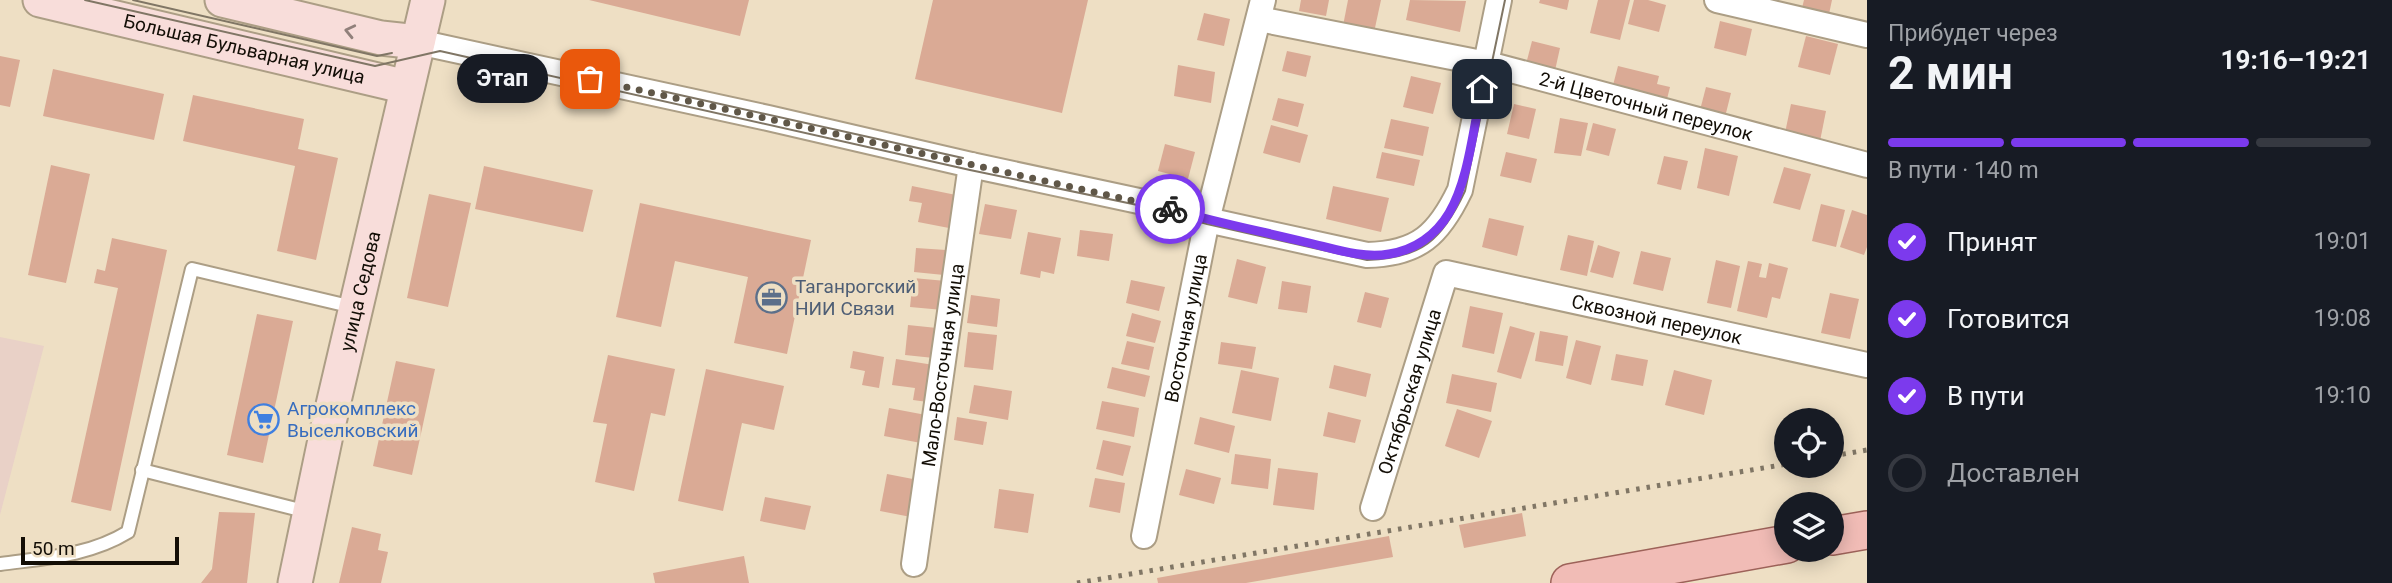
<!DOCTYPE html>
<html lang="ru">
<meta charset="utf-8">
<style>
body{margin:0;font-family:Roboto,sans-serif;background:#20242c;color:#f1f3f6;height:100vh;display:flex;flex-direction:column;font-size:26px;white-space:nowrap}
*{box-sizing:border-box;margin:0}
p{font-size:23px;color:#9ea1a6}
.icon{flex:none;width:38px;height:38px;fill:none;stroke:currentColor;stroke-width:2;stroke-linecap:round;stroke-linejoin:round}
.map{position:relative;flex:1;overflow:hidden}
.details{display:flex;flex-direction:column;background:#171b24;width:525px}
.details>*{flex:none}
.fabs{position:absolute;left:1774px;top:408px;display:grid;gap:14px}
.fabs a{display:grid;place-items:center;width:70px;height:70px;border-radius:50%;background:#171b24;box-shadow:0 4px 18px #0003;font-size:35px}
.scale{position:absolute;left:21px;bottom:18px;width:158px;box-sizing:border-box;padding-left:7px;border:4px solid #130e06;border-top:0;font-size:19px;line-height:24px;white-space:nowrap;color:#130e06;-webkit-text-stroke:5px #eedfc4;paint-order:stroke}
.pin{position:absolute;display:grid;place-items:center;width:60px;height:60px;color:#fff;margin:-30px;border-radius:14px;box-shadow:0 4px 10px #0006}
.courier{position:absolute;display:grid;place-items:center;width:70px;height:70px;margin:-35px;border:5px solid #7c3aed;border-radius:50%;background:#fff;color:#222;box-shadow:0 2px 9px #0007}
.bubble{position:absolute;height:49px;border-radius:24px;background:#171b24;box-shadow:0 4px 18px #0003;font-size:23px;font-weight:700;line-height:49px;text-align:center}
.head em{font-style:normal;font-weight:700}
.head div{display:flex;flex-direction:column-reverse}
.head{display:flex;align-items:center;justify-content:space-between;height:119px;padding:0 21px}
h1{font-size:46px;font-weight:700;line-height:52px}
.bar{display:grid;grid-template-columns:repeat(4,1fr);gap:10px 7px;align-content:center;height:84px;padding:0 21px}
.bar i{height:9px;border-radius:5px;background:#363941}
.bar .current{background:#7c3aed}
.bar p{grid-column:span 4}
ol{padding:0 21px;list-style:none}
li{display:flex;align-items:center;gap:21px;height:77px}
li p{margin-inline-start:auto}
li .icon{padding:7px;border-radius:50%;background:#7c3aed;color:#fff;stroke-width:4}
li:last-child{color:#9ea1a6}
li i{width:38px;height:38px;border:4px solid #363941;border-radius:50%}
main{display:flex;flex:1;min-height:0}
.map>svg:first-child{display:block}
.education{fill:#e9d1c7}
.building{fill:#daaa95}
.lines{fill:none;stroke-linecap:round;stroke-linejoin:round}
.lane-casing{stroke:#ac9e85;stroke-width:16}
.street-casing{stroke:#ac9e85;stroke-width:28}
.secondary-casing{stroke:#ac9e85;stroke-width:37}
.primary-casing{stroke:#9d6259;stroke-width:40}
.lane{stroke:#fff;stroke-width:12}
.street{stroke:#fff;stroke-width:24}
.secondary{stroke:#f8ddda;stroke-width:33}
.primary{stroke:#f1bcb6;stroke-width:37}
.tram{stroke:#807665;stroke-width:2}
.rail{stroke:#807665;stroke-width:5;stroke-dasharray:3.5 7;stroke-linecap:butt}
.oneway{stroke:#91807b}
.done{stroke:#605748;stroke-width:7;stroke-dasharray:0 12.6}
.route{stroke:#7c3aed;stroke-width:9}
.labels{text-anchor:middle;stroke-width:7;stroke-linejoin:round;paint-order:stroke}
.street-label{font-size:19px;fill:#130e06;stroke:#eedfc4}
.service-label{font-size:19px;fill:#4e5e75;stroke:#eedfc4;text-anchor:start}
.shop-label{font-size:19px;fill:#366cbe;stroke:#eedfc4;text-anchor:start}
</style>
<main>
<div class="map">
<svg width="1867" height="583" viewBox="0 0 1867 583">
<rect width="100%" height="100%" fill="#eedfc4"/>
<path class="education" d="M0,337L44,346L0,515Z"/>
<g class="building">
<path d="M589,0H749L740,36Z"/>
<path d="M933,0H1088L1062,113L915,79Z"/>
<path d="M1301,0H1329L1326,16L1299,11Z"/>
<path d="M1348,0H1381L1373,37L1342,31Z"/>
<path d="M1410,0L1466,1L1460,32L1406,20Z"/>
<path d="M1540,0H1569L1567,10L1539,3Z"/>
<path d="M1598,0H1630L1620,40L1590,33Z"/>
<path d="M1634,0H1648L1666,5L1659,32L1628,24Z"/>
<path d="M1804,0H1832L1829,14L1802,8Z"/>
<path d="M1204,13L1230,19L1224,46L1197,40Z"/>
<path d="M1720,21L1752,29L1746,56L1714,48Z"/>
<path d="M1806,36L1838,44L1830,75L1798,67Z"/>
<path d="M1532,41L1560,48L1554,75L1525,68Z"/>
<path d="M1287,51L1311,56L1306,77L1282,71Z"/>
<path d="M0,56L20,60L10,107L0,105Z"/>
<path d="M1178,65L1215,72L1211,103L1174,96Z"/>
<path d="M1618,66L1659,76L1657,84L1670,87L1666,103L1612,89Z"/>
<path d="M53,69L164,94L154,140L43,116Z"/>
<path d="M1411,76L1441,83L1433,114L1403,107Z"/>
<path d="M1706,87L1731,93L1724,121L1699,114Z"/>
<path d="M193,95L304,119L298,149L338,158L316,260L277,251L295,166L183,141Z"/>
<path d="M1278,98L1304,104L1298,127L1272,120Z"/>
<path d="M1514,104L1536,109L1529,139L1507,134Z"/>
<path d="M1791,104L1826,111L1820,141L1785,133Z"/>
<path d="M1560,118L1588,123L1581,156L1554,153Z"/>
<path d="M1391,119L1429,127L1423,156L1384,148Z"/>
<path d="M1593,123L1616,129L1609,156L1586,150Z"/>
<path d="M1271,125L1308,135L1300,163L1263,153Z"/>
<path d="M1165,144L1195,152L1188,179L1158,171Z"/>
<path d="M1705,148L1738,156L1729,196L1697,188Z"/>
<path d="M1382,152L1420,160L1414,186L1376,178Z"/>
<path d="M1506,152L1537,159L1531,183L1500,176Z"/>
<path d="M1664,156L1688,161L1681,190L1657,184Z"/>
<path d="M51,165L90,174L66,283L28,275Z"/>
<path d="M484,166L593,190L583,232L475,209Z"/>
<path d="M1784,167L1811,174L1800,210L1773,203Z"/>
<path d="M912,186L956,195L949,228L918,222L922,203L909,201Z"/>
<path d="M1333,186L1389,198L1381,232L1326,219Z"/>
<path d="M429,194L471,203L448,307L407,298Z"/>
<path d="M640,203L811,240L787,354L734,343L748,277L675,261L661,327L616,317Z"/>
<path d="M985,204L1017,210L1011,239L979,234Z"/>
<path d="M1821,204L1845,210L1836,247L1812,241Z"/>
<path d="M1852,210L1867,215V247L1864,255L1840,247Z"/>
<path d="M1489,218L1524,226L1517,256L1482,247Z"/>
<path d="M1080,230L1113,234L1109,261L1077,256Z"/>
<path d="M1028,232L1061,238L1054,274L1041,271L1040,278L1020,274Z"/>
<path d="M1568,235L1594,241L1587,276L1560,270Z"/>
<path d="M112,238L167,250L111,511L71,502L118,288L94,283L97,269L105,271Z"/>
<path d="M1598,245L1620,252L1613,278L1590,272Z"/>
<path d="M916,248L946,250L944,275L914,272Z"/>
<path d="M1641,251L1671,258L1663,291L1633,284Z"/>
<path d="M1237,259L1266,267L1257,304L1228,297Z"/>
<path d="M1716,260L1740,266L1731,308L1707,303Z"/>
<path d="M1748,261L1762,264L1759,277L1766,278L1769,263L1788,268L1780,299L1772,297L1767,318L1737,311Z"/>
<path d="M913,278L946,281L943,310L910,307Z"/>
<path d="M1131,280L1165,287L1159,311L1126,303Z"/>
<path d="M1282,281L1311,286L1307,313L1278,309Z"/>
<path d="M1365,292L1389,298L1381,328L1357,322Z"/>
<path d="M1830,293L1859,299L1850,339L1821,333Z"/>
<path d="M971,295L1000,299L997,327L967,323Z"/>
<path d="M1470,306L1503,313L1494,354L1462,347Z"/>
<path d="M1132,313L1161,321L1155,343L1126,336Z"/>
<path d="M257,314L293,321L263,463L227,455Z"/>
<path d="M908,325L937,328L934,358L905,355Z"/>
<path d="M1510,326L1535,333L1521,379L1497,372Z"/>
<path d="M1540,331L1568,336L1563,366L1535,361Z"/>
<path d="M968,332L997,335L993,370L964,367Z"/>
<path d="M1576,340L1601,346L1591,385L1566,378Z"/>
<path d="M1127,341L1154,347L1149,370L1121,364Z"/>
<path d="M1221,342L1256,347L1252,369L1218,364Z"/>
<path d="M853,351L884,357L879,388L862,385L865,371L850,368Z"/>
<path d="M1616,354L1648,360L1643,386L1611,380Z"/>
<path d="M608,355L675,369L665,416L651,413L634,491L595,482L607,424L593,422Z"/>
<path d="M896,359L940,366L935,403L913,400L915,388L892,385Z"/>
<path d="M396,361L435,369L412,475L373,466Z"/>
<path d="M1334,365L1371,374L1366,397L1329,388Z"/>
<path d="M1112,367L1150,376L1145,397L1107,388Z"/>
<path d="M706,369L784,386L774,430L742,423L723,511L678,501Z"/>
<path d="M1241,370L1279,378L1271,421L1232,413Z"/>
<path d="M1674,370L1712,380L1704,415L1665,405Z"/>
<path d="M1452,374L1497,383L1491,412L1446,403Z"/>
<path d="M974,385L1012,391L1008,420L969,413Z"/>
<path d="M1102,401L1139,408L1134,437L1096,429Z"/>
<path d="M889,408L926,415L921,443L884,436Z"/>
<path d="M1457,409L1492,421L1479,458L1445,446Z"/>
<path d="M1328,412L1361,420L1355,443L1323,436Z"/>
<path d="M957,417L987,422L983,445L954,440Z"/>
<path d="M1200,417L1235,426L1229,453L1194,444Z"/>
<path d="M1103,440L1131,446L1123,476L1096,469Z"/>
<path d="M1235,454L1271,459L1268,489L1231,484Z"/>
<path d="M1278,468L1318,473L1314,510L1273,505Z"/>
<path d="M1186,469L1221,478L1214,504L1179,495Z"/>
<path d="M887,474L918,480L911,517L880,511Z"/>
<path d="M1095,478L1125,483L1120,513L1089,507Z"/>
<path d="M999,489L1034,494L1028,533L994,528Z"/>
<path d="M765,497L811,506L805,530L760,521Z"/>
<path d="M219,512L255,513L247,583H201L212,569Z"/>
<path d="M1522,513L1526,536L1464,548L1459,525Z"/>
<path d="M352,527L381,534L378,550L388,552L381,583H339Z"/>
<path d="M1389,536L1393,557L1246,583H1158L1157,578Z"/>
<path d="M744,556L749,583H655L653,573Z"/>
</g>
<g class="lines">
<defs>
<g id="lane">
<path d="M142,470L308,512"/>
<path d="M0,564C44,558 89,556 128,532L192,269L353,307"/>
</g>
<g id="street">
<path d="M1717,0L1867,35"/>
<path id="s1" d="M1259,19L1492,65L1867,165"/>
<path d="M418,42L768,118L971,165L1148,203L1207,220L1367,255C1419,254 1439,234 1460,190L1499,0"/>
<path id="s2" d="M1373,508L1446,273L1867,365"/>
<path id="s3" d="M1144,536L1207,220L1263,0"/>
<path id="s4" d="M914,564L971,165"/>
</g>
<g id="secondary">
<path id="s5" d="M40,0L407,87"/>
<path d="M222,0L381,38L418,42"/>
<path id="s6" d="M295,583L326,435L428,0"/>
</g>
<g id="primary">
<path d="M1832,536L1867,530"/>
<path d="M1570,583L1787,544"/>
</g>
</defs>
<use href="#lane" class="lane-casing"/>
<use href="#street" class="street-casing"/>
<use href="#secondary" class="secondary-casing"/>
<use href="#primary" class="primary-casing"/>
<use href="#lane" class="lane"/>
<use href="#street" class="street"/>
<use href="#secondary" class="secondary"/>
<use href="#primary" class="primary"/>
<g class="tram">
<path d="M85,0L375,66L440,51L970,170L1147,207L1207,224L1367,260C1422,258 1442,240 1465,191L1505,0"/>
<path d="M133,0L377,56L392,53"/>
<path d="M662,91L963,158"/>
</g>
<g class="rail">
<path d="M1832,456L1867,450"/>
<path d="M1077,583L1787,464"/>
</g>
</g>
<defs><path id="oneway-chevron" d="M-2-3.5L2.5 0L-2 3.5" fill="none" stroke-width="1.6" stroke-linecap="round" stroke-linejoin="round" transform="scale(1.75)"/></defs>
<use class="oneway" href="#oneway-chevron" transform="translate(350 31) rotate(-167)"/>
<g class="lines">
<path class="done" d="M590,79L1170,209"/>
<path class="route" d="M1170,209C1214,222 1260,231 1305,242C1332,248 1362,259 1389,254C1415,250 1436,235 1449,213C1469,179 1473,128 1482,89"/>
</g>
<defs>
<symbol id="office-ring" viewBox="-11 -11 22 22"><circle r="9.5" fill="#eedfc4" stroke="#5c6f8a" stroke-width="1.5"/><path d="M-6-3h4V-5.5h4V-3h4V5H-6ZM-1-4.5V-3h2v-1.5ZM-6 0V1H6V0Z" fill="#5c6f8a"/></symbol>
<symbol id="supermarket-ring" viewBox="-11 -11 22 22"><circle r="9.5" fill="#eedfc4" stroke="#3f7fe0" stroke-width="1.5"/><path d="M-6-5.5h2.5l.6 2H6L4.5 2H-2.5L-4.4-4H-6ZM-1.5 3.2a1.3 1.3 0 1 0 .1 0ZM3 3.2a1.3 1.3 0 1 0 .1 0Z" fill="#3f7fe0"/></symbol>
</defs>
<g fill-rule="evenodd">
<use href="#office-ring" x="754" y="280" width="35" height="35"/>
<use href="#supermarket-ring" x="246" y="402" width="35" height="35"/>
</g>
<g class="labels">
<g class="street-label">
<text dy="7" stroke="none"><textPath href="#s5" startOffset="210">Большая Бульварная улица</textPath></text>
<text dy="7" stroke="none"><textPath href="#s1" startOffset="397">2-й Цветочный переулок</textPath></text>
<text dy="7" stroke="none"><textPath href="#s6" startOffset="299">улица Седова</textPath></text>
<text dy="7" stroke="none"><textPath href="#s2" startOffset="462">Сквозной переулок</textPath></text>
<text dy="7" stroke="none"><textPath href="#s3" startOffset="212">Восточная улица</textPath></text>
<text dy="7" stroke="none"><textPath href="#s4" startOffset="201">Мало-Восточная улица</textPath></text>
<text dy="7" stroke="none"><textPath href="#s2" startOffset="122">Октябрьская улица</textPath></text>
</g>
<g class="service-label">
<text x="795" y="293">Таганрогский<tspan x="795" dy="22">НИИ Связи</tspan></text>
</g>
<g class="shop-label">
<text x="287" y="415">Агрокомплекс<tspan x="287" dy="22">Выселковский</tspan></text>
</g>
</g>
</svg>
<div class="fabs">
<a><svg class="icon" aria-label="locate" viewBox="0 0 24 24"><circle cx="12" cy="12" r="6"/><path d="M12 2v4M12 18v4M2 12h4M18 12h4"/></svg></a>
<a><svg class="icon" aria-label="layers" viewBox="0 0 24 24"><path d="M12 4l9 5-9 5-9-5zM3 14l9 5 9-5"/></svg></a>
</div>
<div class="scale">50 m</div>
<div class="pin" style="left:590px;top:79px;background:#ea580c"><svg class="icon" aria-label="bag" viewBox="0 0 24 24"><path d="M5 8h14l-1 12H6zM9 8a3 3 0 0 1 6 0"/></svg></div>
<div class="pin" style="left:1482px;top:89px;background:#1f2937"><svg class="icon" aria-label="home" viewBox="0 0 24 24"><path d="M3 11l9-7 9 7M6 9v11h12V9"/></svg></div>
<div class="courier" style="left:1170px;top:209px"><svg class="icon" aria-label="bike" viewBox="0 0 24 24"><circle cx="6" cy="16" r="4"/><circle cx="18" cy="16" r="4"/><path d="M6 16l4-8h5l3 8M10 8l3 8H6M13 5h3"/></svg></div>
<div class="bubble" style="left:457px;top:54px;width:91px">Этап</div>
</div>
<section class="details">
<div class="head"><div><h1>2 мин</h1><p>Прибудет через</p></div><em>19:16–19:21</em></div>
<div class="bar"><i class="current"></i><i class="current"></i><i class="current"></i><i></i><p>В пути · 140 m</p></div>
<ol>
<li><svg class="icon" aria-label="check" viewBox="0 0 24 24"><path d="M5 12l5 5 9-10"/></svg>Принят<p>19:01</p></li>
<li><svg class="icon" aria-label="check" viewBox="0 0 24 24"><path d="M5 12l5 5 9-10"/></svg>Готовится<p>19:08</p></li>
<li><svg class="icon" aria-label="check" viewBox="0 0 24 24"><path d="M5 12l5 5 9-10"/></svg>В пути<p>19:10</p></li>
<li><i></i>Доставлен</li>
</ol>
</section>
</main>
